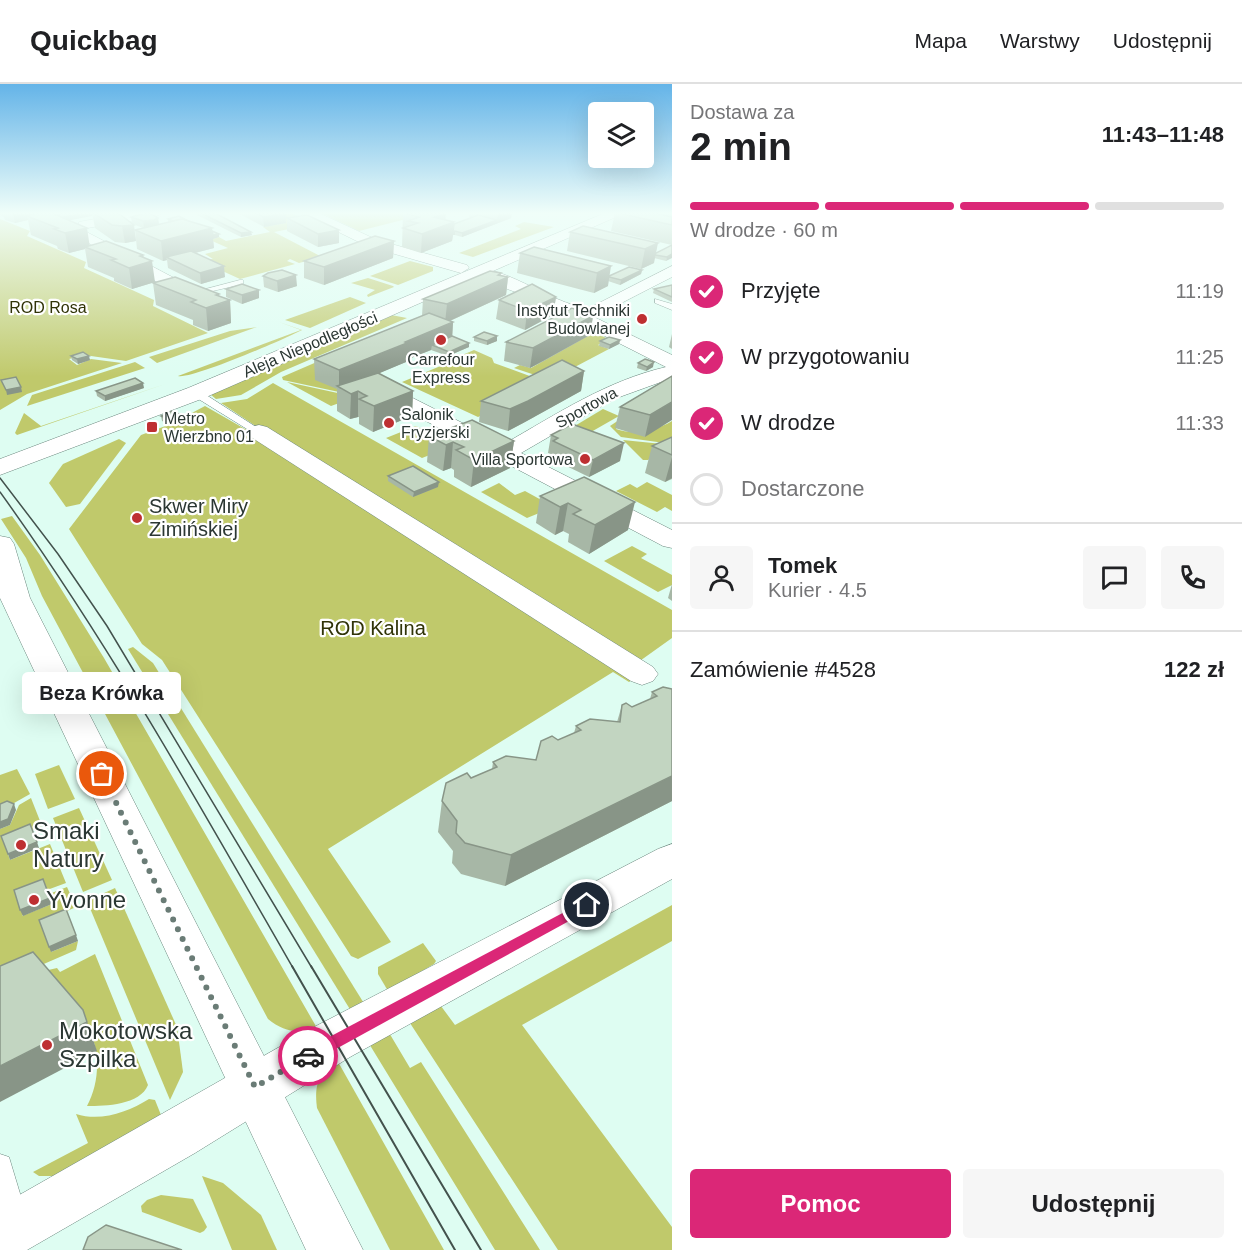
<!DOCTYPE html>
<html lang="pl">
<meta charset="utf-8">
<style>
body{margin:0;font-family:Helvetica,sans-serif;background:#f6f6f6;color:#202124;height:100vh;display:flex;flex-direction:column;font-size:22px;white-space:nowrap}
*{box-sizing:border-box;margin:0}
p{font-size:20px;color:#757577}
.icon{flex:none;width:33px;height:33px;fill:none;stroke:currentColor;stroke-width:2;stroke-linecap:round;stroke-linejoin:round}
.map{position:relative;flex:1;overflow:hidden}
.drawer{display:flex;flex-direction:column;background:#fff;width:570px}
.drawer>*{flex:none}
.tools{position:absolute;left:588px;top:18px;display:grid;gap:12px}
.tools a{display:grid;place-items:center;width:66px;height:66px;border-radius:6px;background:#fff;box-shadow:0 6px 24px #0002;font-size:30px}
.pin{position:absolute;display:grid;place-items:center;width:51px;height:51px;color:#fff;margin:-26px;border:3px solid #fff;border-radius:50%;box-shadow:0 2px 6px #0007}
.courier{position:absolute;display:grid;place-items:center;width:60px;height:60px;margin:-30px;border:4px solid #db2777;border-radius:50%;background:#fff;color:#222;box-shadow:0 2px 8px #0007}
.bubble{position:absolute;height:42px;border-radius:6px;background:#fff;box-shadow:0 6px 24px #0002;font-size:20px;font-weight:800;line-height:42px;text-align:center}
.summary em{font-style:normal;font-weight:800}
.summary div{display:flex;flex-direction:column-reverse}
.summary{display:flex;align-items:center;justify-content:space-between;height:102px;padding:0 18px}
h1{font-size:39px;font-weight:800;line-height:45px}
.bar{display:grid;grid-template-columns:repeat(4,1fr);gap:9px 6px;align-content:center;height:72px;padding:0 18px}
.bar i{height:8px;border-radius:4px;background:#e0e0e0}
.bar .current{background:#db2777}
.bar p{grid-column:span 4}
.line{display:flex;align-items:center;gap:15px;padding:0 18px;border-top:2px solid #e0e0e0}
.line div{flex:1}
.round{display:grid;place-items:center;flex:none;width:63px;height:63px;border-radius:6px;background:#f6f6f6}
ol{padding:0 18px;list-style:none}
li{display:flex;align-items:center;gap:18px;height:66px}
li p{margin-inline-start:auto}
li .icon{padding:6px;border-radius:50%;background:#db2777;color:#fff;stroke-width:4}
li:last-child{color:#757577}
li i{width:33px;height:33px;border:3px solid #e0e0e0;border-radius:50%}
.button{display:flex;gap:12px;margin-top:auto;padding:12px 18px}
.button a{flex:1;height:69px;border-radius:6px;background:#db2777;color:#fff;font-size:24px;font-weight:800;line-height:69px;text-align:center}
.button a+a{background:#f6f6f6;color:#202124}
header{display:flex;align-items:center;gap:36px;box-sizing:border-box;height:84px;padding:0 30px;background:#fff;border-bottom:2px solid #e0e0e0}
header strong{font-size:28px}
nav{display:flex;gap:33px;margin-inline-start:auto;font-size:21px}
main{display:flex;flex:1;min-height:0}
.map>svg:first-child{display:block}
.green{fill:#c0c96b}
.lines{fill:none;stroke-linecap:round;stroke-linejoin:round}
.lane-casing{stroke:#6b877e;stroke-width:1}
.street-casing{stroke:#6b877e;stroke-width:1}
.secondary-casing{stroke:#6b877e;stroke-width:1}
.lane{fill:#fff;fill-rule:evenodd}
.street{fill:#fff;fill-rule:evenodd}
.secondary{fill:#fff;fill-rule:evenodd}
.tram-far1{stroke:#43524d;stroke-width:1.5}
.tram{stroke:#43524d;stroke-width:2}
.wall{fill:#a7b7a6}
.shaded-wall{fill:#889587}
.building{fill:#c2d5c1;stroke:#889587;stroke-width:1.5}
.route{fill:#db2777}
.done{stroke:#6a7c76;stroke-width:6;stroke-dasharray:0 10.8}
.poi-dot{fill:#be2f31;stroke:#fff;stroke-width:2}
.labels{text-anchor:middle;stroke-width:4.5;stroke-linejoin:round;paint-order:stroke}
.far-park-label{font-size:16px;fill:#303307;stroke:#fff}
.far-poi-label{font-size:16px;fill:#2b3733;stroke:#fff;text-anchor:end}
.far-street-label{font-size:16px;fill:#2b3733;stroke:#fff}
.poi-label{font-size:20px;fill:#2b3733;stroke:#fff;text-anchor:start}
.park-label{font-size:20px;fill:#303307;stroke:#fff}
.near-poi-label{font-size:24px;fill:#2b3733;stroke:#fff;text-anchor:start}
</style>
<header>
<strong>Quickbag</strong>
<nav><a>Mapa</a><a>Warstwy</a><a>Udostępnij</a></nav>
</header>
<main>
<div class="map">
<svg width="672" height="1166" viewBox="0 0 672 1166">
<rect width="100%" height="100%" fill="#defdf2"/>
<g class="green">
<path d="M292,129L315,140L274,148L322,173L299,179L290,175L287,177L295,180L240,195L196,175H213L205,170L228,164L210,156L219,153L226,157L270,148L263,143L285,139L281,131Z"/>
<path d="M321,129H430L359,147Z"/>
<path d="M0,135L30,147L27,152L86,178L84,184L154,216L153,222L208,249L126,277L84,271L69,275L77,281L91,275L122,279L27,310L0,326Z"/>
<path d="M524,138L554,143L473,173L459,169L521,145L515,142Z"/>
<path d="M410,177L433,183V187L398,201L370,192Z"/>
<path d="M368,194L393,202L394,203L368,213L367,211L375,206L351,199Z"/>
<path d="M350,213L366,219L310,244L285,236Z"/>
<path d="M391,231L407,234L281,288L241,311L216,315L210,310Z"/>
<path d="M279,238L302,246C285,255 190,296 178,292L301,246Z"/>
<path d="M578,239L608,255L598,261L609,265L554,294H544L514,284L520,281L531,284L589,251Z"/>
<path d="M257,243L157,279L149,273L230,247Z"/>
<path d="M474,266L492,274L494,279L546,298L478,333L402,298L455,276L453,275Z"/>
<path d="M319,277L339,308L283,296L282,293Z"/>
<path d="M135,278L145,284L27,322L32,311Z"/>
<path d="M287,298L356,313L331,322Z"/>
<path d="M273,299L672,526V554L637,579L646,587L629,598L613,588L328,765L391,858L358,875L351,872L162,576L142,560L69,445L141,351L171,340L205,322L252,349L260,345L221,319L247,315Z"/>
<path d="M165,300L17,351L15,349L24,329L41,342Z"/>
<path d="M603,325L619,332L584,352L568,346Z"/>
<path d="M622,334L616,345C633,351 656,347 672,337V360L621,353L610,342Z"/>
<path d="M416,342L453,362L422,374L386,354Z"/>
<path d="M119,355L126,359L80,420L66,423L49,399L63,380Z"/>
<path d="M623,356L672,361L648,376H643Z"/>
<path d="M647,398L672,411V427L665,423L657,428L616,407L630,400L637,404Z"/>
<path d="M499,399L515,411L525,407L554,423L527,434L481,408Z"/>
<path d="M12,432L40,471L104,574L317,944C298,950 284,948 268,935L42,512L26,474L1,435Z"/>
<path d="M632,462L647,470L641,474L672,491V501L658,508L604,477Z"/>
<path d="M133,563L153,579L365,921L351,927L128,565Z"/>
<path d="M59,681L75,715L48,725L35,690Z"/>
<path d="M17,685L30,710L0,727V691Z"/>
<path d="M31,714L42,742L4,758L10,776L50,760L66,799L47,806L22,832L52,820L49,810L67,803L76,823L67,827L51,868L78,857L76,866L0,899V745L10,741L19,721Z"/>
<path d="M79,724L112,796L83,808L53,734Z"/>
<path d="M115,804L177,943L183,988L170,1016L87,817Z"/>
<path d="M672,821V857L522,941L672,1143V1166H558L408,936L438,918L455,941Z"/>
<path d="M423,859L436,877L434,880L388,907L378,890V883Z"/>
<path d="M95,870L148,1001C140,1021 106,1022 87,1022C98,1002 100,976 93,955L44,887L57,884L60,888Z"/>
<path d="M388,947L410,984L421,978L540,1166H495L368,958Z"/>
<path d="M337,976L444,1166H390L317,1024C314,1000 318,991 337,976Z"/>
<path d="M149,1015L155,1016L161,1031L54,1092H39L33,1088L88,1059L76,1030C101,1038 128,1028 149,1015Z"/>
<path d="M202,1092L223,1099L261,1131L277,1166H232Z"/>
<path d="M161,1111L193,1115L207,1143L204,1147L200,1149L142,1128L141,1122L147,1116Z"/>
</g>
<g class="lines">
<defs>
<g id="lane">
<path d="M240,196H243V200L191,212L187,210Z"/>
<path d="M655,215L672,220V226L655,219Z"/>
<path d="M192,307H200L264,348L255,350L192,311Z"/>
<path d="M0,1070L9,1073L28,1136L24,1145L15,1149L6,1145L0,1127Z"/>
</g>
<g id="street">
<path d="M128,129H162L155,133L81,145L197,206L200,210L197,214H185L64,145L71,141L78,143L79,138L84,137Z"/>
<path d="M300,129H319L377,156L467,181L469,184L461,189L367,162Z"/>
<path d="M672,182V193L594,233L672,271V294L614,315L521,369L672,446V464L663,462L369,307L366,303L369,299H383L504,360C557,330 606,297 666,283L526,212L473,192L471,189L473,186C503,178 563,228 591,223Z"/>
<path d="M259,341L267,343L653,583L658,590L653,597L642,601L631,597L251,353L248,348L251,343Z"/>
<path d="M672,760V795L350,973L195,1069L27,1166H0V1122L318,941L658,765Z"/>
</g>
<g id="secondary">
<path d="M605,129H625L204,314L0,391V375L188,304Z"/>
<path d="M0,452L10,454L14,460L30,514L363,1166H306L0,514Z"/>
</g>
</defs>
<use href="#lane" class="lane-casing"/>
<use href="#street" class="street-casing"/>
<use href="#secondary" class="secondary-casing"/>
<use href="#lane" class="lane"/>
<use href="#street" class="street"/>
<use href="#secondary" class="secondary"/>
<g class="tram-far1">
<path d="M0,394L58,470L107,542L312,884"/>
<path d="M0,408C109,559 200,722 293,884"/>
</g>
<g class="tram">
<path d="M292,882L455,1166"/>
<path d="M311,882L481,1166"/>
</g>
</g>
<g class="wall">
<path d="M0,129H34L56,131L65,129H92V132L68,136L90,161L143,171L155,198L132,205L114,197V194L88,183L85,165L69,169L58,165L57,162L31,151L28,136L15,139L5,136L4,133L0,131Z"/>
<path d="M92,129H118L132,139L131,133L158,134L159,140L168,138V135L189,137L212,144V147L219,150V153L213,155L214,164L195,169L225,193L201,200L168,184L167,176L163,177L137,165L135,146L143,144L133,140L136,157L125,159L115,158L95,144Z"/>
<path d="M197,129H215L252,151L241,153L197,131Z"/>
<path d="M238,129H286V139L264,143Z"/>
<path d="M403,129L445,136L454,140L472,134L469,133V129H512L511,134L462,153L455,151H453L452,157L421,169L402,163Z"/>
<path d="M615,129H672V161L611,147Z"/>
<path d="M287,134L339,146V159L318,163L287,147Z"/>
<path d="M583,142L656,169L672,161L666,177L654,174V179L641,185L567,167L570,148Z"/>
<path d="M394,157L393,174L324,201L304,194V177Z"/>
<path d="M520,169L609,192L642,186L641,190L620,201L608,197V202L594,209L517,189Z"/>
<path d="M500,191L508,193L506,211L450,237L453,238L452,252L469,259V263L448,272L431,266L406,276V278L379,289L413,307L412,332L373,348L359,340V333H358L350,335L337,327V305L315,296L314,275L422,232L423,215Z"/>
<path d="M263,192L297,202L278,208L264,203Z"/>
<path d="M153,199L219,212L230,216L231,239L208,247L193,241V236L156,221Z"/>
<path d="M672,201V218L653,209L654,205Z"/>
<path d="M226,205L259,206V214L242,220L226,213Z"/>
<path d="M556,213L553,231L525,246L496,235L499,216Z"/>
<path d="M593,232L590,251L544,277L530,284L504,277L506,258Z"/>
<path d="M672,250V265L669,263Z"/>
<path d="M497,252V257L487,261L474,257V253Z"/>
<path d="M620,256L619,260L609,265L599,262L600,257Z"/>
<path d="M71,272L90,276L78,280L72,276Z"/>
<path d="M638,279L653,283L646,287L637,284Z"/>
<path d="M584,287L581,307L525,338L508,347L479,338L481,317Z"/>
<path d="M672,292L645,353L615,344L620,323Z"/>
<path d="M144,304L105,317L97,312L96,307Z"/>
<path d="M179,330V335L169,340L162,337L161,332Z"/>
<path d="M551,351L620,377L589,393L550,374L551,370L548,369Z"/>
<path d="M429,352L514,357L510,384L471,403L454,393V386L451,384L443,387L427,378Z"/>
<path d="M672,353V395L665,398L645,389L652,362Z"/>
<path d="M388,392L438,403L413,413L388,397Z"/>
<path d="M584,393L628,446L589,470L568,458L569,450L563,447L555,451L536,439L540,412Z"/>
<path d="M672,500V517L668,514Z"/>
<path d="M672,605V717L505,802L461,790L452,779L453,767L438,748L442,717L471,694L492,685L493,678L536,676L558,656L574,649L576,642L617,638L622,621L632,623L650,615L652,608Z"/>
</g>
<g class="shaded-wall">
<path d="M13,129H34L35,135L27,132L28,136L15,139Z"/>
<path d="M86,129H92V132L60,138L59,134Z"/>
<path d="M283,129H286V139L264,143L263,133Z"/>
<path d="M446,129L445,141L454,138L453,148L455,147V151H453L452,157L421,169L422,150L434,133Z"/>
<path d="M498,129H512L511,134L462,153V149L497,136Z"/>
<path d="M158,134L159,141L144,144L143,137Z"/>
<path d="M134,141L136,157L125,159L122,142Z"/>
<path d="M87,144L90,164L85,163V165L69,169L65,149Z"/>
<path d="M212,144L213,151L219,150V153L213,155L214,164L171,175L166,173L167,176L163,177L161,157Z"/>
<path d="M339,146V159L318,163V150Z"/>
<path d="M251,148L252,151L241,153V149Z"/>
<path d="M394,157L393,174L324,201V183Z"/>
<path d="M658,159L654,179L641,185L645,165Z"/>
<path d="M672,170V174L666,177L667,173Z"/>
<path d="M143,171L144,179L152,177L155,198L132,205L129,184L140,172Z"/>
<path d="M224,182L225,193L201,200L200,189Z"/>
<path d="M611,182L608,202L594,209L597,189Z"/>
<path d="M642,186L641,190L620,201L621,196Z"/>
<path d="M501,189L500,197L508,193L506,211L445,239L447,220Z"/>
<path d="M296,191L297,202L278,208L277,197Z"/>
<path d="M259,206V214L242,220V211Z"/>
<path d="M219,210L220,220L230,216L231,239L208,247L206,224L216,211Z"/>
<path d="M556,213L553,231L525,246L527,227Z"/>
<path d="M593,232L590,251L530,284L533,264Z"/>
<path d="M453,238L452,257L432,261L431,266L406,276V278L342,305L339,304V286Z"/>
<path d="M497,252V257L487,261V257Z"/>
<path d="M620,256L619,260L609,265L610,261Z"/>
<path d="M469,259V263L448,272L449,268Z"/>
<path d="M89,272L90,276L78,280L77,275Z"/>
<path d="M654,278L653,283L646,287L647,283Z"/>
<path d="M584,287L581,307L525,338L508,347L510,325Z"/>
<path d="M143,299L144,304L105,317V312Z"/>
<path d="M21,303L22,308L7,311L6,306Z"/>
<path d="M358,307V333L350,335L351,310Z"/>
<path d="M413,307L412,332L373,348L374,322Z"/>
<path d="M672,318V336L645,353L650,331Z"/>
<path d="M179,330V335L169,340L168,335Z"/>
<path d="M514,357L510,384L471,403L474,376Z"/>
<path d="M453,358L451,384L443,387L446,361Z"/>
<path d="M624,359L620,377L589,393L593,376Z"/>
<path d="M672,373V394L665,398Z"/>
<path d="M439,398L438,403L413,413L414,408Z"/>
<path d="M635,418L628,446L589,470L595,441Z"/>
<path d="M568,419L563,447L555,451L560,423Z"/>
<path d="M672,692V717L505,802L511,771Z"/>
<path d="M14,720L16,726L10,741L0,745V738Z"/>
<path d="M37,758L39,764L10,776L8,770Z"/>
<path d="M50,814L52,820L23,832L20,826Z"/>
<path d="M76,851L78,857L51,868L49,863Z"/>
<path d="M87,938L97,967L0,1018V982Z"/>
</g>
<g class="building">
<path d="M37,129H52L87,144L65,149L54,145L58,144L27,132Z"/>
<path d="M65,129H86L62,133L56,131Z"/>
<path d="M93,129H118L134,141L122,142L112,141Z"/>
<path d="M146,129H150L158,134L154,136L143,137L131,133Z"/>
<path d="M201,129H215L251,148L241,149Z"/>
<path d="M256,129H283L263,133Z"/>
<path d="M404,129H445L434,133L454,138L422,150L403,144L418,139L408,137L419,133Z"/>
<path d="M618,129H654L672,133V141Z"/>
<path d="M307,131L339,146L318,150L287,134Z"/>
<path d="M478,131L497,136L462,149L455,147L453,148L454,140Z"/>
<path d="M179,132L188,137L182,135L173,137L168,135Z"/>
<path d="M182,135L212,144L161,157L135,146Z"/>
<path d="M583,142L658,159L645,165L570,148Z"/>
<path d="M212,147L219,150L213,151Z"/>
<path d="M375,152L394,157L324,183L304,177Z"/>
<path d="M106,157L143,171L140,172L152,177L129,184L111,176L116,175L85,163Z"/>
<path d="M672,161V170L667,173L655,171L656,169Z"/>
<path d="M534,163L611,182L597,189L520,169Z"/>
<path d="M191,167L224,182L200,189L166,173Z"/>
<path d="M629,183L642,186L621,196L609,193V192Z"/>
<path d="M282,186L296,191L277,197L263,192L268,189Z"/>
<path d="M490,187L501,189L498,191L508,193L447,220L423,215Z"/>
<path d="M175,193L219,210L216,211L230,216L206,224L191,218L196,216L153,199Z"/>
<path d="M242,200L259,206L242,211L226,205Z"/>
<path d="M532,200L556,213L527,227L499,216Z"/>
<path d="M672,201V213L654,205Z"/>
<path d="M572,224L593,232L533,264L506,258Z"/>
<path d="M429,229L453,238L405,258L407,259L339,286L314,275Z"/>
<path d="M484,248L497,252L487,257L474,253Z"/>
<path d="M452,252L469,259L449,268L432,261Z"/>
<path d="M609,253L620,256L610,261L600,257Z"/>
<path d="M83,268L89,272L77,275L71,272Z"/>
<path d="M645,275L654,278L647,283L638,279Z"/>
<path d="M562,276L584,287L528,317L510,325L481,317Z"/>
<path d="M378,289L413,307L374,322L359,315L367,312L363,310L358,307L351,310L337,302Z"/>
<path d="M672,292V318L650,331L620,323Z"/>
<path d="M16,293L21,303L6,306L1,296Z"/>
<path d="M135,294L143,299L105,312L96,307Z"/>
<path d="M172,327L179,330L168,335L161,332Z"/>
<path d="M472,336L514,357L474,376L456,366L464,363L453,358L446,361L429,352Z"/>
<path d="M572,340L624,359L593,376L553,357L558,354L551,351Z"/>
<path d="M672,353V371L652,362Z"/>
<path d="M413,382L439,398L414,408L388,392Z"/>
<path d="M584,393L635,418L595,441L573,430L581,426L568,419L560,423L540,412Z"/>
<path d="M663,603L672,605V692L511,771L465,759L456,749L457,737L442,717L446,699L467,689L471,694L497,683L493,678L506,672L536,676L541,657L552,652L558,656L581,646L576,642L590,635L620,638L622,621L626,619L632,623L657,612L652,608Z"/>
<path d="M7,717L14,720L8,735L0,738V720Z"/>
<path d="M30,740L37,758L8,770L1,752Z"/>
<path d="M43,795L50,814L20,826L14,806Z"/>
<path d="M66,825L76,851L49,863L39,836Z"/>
<path d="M33,868L83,926L87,938L0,982V882Z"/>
<path d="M106,1141L182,1166H83L88,1153Z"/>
</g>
<linearGradient id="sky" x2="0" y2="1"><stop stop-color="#64b4e8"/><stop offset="0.44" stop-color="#f0fef9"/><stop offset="1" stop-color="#f0fef9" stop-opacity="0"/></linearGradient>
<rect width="672" height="293" fill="url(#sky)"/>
<path class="route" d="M587,816L591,817V825L314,977H303L301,972L303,967Z"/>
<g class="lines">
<path class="done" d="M102,690L255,1003L308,972"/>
</g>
<g class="poi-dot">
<circle cx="642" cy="235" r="6"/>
<circle cx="441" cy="256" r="6"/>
<circle cx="389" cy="339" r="6"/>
<rect x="146" y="337" width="12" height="12" rx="3"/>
<circle cx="585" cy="375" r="6"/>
<circle cx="137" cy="434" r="6"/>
<circle cx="21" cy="761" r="6"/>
<circle cx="34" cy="816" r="6"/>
<circle cx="47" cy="961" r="6"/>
</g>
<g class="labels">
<g class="far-park-label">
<text x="48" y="229">ROD Rosa</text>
</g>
<g class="far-poi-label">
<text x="630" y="232">Instytut Techniki<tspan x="630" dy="18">Budowlanej</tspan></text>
<text x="441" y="281" text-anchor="middle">Carrefour<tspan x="441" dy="18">Express</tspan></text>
<text x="401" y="336" text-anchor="start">Salonik<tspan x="401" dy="18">Fryzjerski</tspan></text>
<text x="164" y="340" text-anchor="start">Metro<tspan x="164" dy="18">Wierzbno 01</tspan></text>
<text x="573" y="381">Villa Sportowa</text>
</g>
<g class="far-street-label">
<text transform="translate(310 260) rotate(-23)" y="6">Aleja Niepodległości</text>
<text transform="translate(586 323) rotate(-29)" y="6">Sportowa</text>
</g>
<g class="poi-label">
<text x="149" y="429">Skwer Miry<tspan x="149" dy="23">Zimińskiej</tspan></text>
</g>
<g class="park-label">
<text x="373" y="551">ROD Kalina</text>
</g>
<g class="near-poi-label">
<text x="33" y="755">Smaki<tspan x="33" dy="28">Natury</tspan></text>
<text x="46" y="824">Yvonne</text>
<text x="59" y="955">Mokotowska<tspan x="59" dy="28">Szpilka</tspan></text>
</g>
</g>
</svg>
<div class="tools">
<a><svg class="icon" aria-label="layers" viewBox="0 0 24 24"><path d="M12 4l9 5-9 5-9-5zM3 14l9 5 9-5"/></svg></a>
</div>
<div class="pin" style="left:102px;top:690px;background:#ea580c"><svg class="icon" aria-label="bag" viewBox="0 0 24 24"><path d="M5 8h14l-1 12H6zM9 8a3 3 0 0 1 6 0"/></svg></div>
<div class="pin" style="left:587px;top:821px;background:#1f2937"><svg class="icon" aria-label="home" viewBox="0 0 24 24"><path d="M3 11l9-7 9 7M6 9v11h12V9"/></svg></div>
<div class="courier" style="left:308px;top:972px"><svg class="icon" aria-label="car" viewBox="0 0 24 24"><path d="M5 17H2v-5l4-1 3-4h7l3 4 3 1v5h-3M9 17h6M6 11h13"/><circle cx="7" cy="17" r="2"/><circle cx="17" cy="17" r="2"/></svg></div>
<div class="bubble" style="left:22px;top:588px;width:159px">Beza Krówka</div>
</div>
<section class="drawer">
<div class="summary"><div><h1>2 min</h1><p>Dostawa za</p></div><em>11:43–11:48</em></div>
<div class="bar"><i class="current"></i><i class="current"></i><i class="current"></i><i></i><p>W drodze · 60 m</p></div>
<ol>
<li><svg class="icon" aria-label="check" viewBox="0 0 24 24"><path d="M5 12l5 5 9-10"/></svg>Przyjęte<p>11:19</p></li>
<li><svg class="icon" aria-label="check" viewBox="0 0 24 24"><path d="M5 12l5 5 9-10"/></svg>W przygotowaniu<p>11:25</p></li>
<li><svg class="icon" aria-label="check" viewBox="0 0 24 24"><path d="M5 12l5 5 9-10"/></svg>W drodze<p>11:33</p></li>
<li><i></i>Dostarczone</li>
</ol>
<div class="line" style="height:108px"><a class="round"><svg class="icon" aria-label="person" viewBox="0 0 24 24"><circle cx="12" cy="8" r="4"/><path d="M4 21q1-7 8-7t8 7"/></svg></a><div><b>Tomek</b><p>Kurier · 4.5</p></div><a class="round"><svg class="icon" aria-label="chat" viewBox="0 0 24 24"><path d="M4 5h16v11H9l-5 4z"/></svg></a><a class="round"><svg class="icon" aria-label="phone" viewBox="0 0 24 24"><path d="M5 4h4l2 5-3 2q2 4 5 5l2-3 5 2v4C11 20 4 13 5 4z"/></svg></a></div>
<div class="line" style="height:78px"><div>Zamówienie #4528</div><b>122 zł</b></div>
<div class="button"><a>Pomoc</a><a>Udostępnij</a></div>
</section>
</main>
